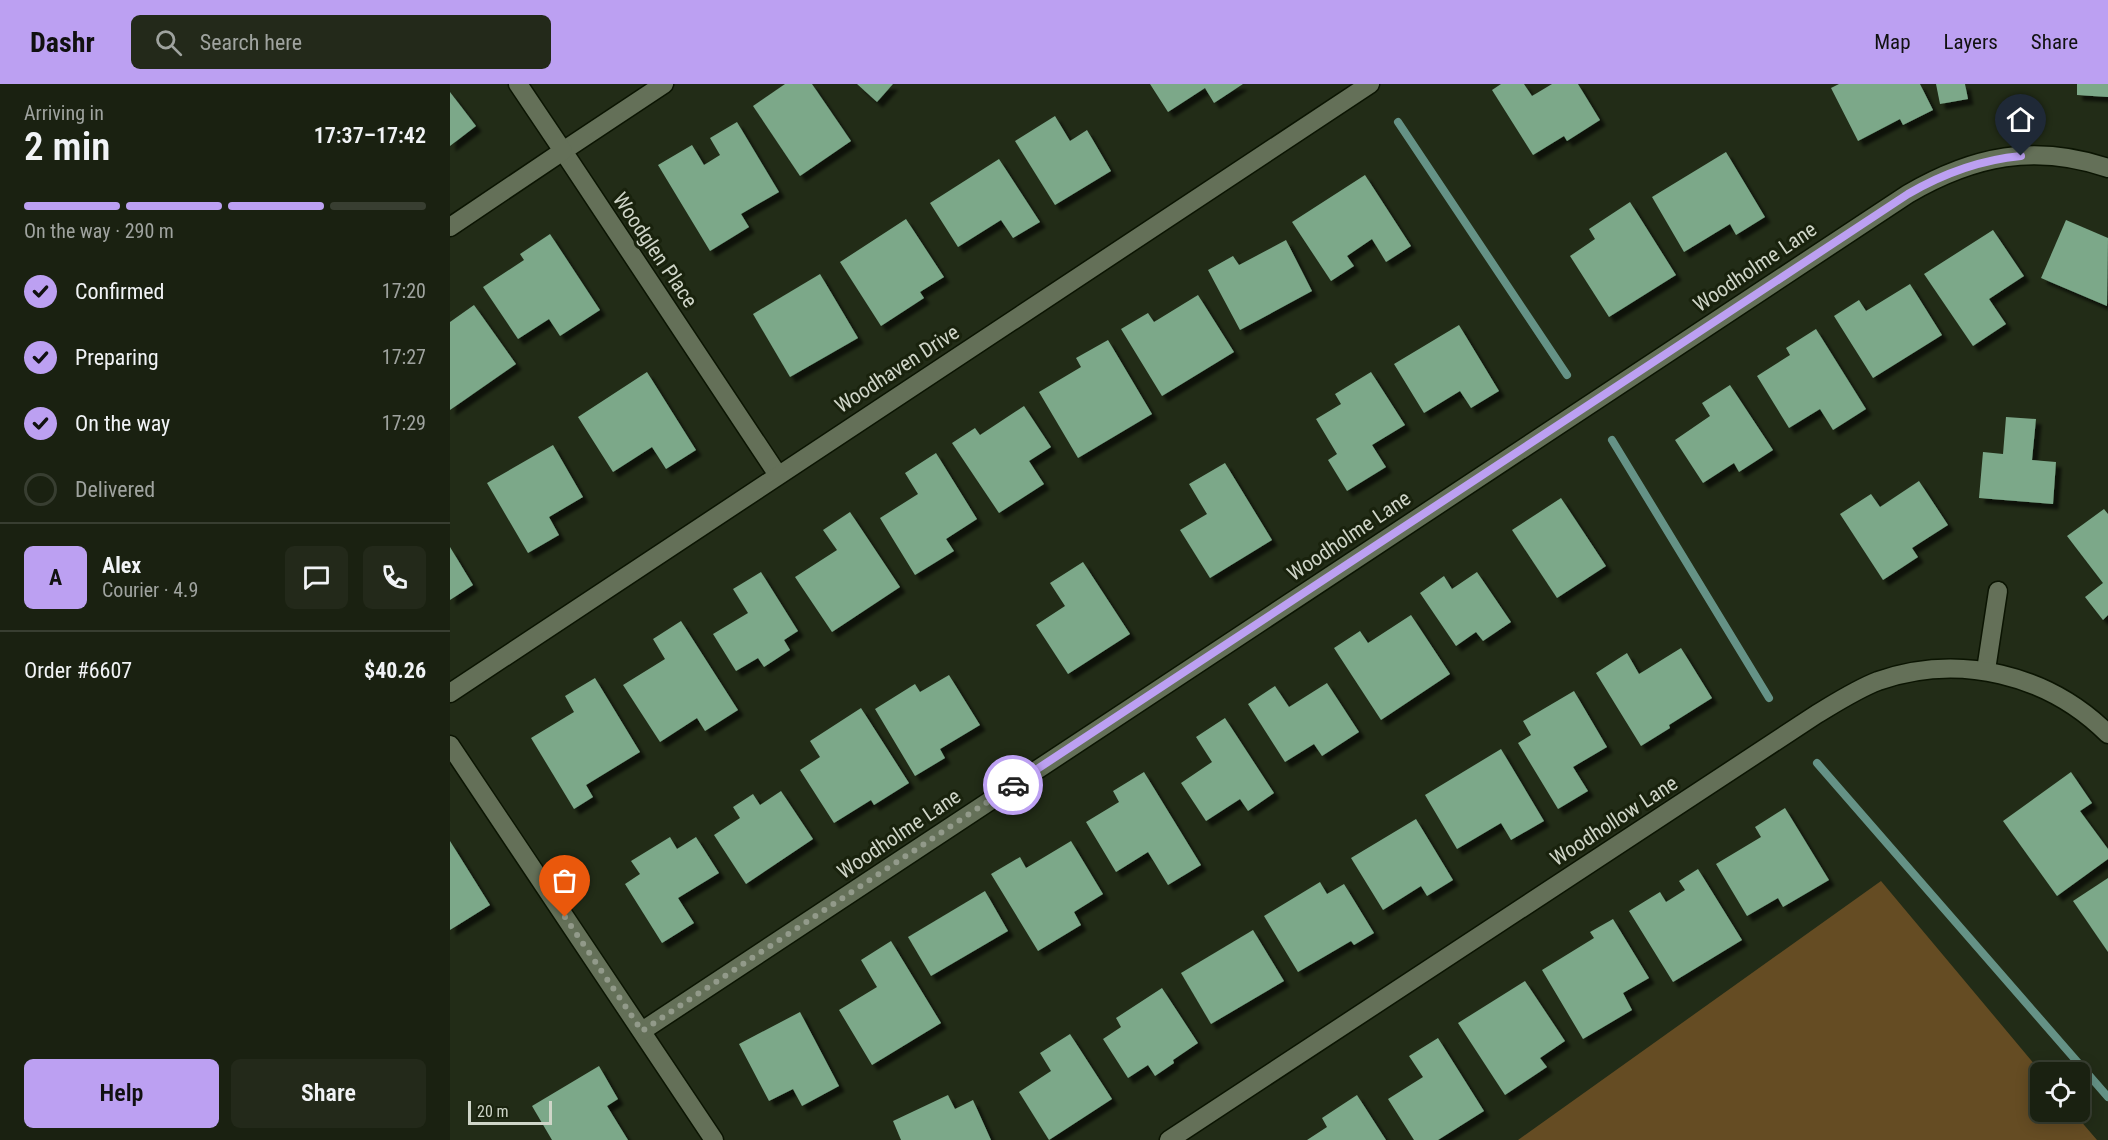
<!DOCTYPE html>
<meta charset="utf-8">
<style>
body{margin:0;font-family:"Roboto Condensed",sans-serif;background:#23291a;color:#f1f3f6;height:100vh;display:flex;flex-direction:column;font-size:22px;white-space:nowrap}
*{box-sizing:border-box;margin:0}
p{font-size:20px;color:#9fa39f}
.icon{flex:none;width:33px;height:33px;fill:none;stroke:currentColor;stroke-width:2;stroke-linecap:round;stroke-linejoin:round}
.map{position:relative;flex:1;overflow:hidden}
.sheet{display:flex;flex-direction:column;background:#1a2111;width:450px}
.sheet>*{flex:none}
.fabs{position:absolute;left:1580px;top:978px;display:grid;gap:12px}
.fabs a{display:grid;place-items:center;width:60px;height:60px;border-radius:9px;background:#1a2111;box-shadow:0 3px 15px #0003,0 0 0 2px #383e31;font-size:30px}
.scale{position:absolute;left:18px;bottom:15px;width:84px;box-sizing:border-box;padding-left:6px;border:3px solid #cfd5c8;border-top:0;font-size:16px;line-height:21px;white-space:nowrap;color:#cfd5c8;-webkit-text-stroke:4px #19220d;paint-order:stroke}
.pin{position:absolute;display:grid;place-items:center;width:51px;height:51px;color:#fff;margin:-62px -26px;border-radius:50% 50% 50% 0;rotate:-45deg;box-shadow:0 0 6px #0007}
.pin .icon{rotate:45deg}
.courier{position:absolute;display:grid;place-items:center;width:60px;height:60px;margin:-30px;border:4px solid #bca0f2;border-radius:50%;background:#fff;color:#222;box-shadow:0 2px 8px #0007}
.head em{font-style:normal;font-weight:600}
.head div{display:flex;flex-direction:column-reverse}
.head{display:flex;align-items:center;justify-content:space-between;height:102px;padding:0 24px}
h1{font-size:39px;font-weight:600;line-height:45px}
.bar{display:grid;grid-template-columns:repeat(4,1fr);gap:9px 6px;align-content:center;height:72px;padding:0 24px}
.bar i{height:8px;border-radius:4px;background:#383e31}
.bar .selected{background:#bca0f2}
.bar p{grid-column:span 4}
.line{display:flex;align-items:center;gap:15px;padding:0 24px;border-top:2px solid #383e31}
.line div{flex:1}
.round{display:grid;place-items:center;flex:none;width:63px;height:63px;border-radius:9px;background:#23291a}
ol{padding:0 24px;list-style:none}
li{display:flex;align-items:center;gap:18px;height:66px}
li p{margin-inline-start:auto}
li .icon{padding:6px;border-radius:50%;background:#bca0f2;color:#111;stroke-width:4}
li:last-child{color:#9fa39f}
li i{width:33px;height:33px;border:3px solid #383e31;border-radius:50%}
.button{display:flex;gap:12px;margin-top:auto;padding:12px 24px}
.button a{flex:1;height:69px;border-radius:9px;background:#bca0f2;color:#111;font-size:24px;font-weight:600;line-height:69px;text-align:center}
.button a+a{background:#23291a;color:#f1f3f6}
header{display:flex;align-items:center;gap:36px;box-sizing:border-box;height:84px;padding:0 30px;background:#bca0f2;color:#111}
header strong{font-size:28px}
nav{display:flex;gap:33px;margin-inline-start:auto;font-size:21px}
.search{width:420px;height:54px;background:#23291a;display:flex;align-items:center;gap:15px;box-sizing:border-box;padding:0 21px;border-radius:9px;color:#9fa39f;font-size:22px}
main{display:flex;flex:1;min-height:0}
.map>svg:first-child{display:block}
.forest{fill:#654c23}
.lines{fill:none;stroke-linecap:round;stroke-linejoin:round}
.stream{stroke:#659286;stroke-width:8}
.building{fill:#7ba889;filter:url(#shadow)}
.minor-casing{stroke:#0b1402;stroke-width:21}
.minor{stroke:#647058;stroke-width:18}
.done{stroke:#929a8a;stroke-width:6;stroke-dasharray:0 10.8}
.route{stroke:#bca0f2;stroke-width:8}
.labels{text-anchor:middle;stroke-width:6;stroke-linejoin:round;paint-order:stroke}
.street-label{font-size:21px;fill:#cfd5c8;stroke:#19220d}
</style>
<header>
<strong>Dashr</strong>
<div class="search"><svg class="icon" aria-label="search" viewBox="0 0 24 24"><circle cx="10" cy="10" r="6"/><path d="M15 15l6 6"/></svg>Search here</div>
<nav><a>Map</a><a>Layers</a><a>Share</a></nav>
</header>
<main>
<section class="sheet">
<div class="head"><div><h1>2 min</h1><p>Arriving in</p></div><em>17:37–17:42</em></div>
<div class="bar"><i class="selected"></i><i class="selected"></i><i class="selected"></i><i></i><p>On the way · 290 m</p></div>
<ol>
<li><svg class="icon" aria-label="check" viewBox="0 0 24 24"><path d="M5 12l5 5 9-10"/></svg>Confirmed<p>17:20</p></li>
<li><svg class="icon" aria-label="check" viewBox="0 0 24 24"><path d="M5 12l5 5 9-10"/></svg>Preparing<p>17:27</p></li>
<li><svg class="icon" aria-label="check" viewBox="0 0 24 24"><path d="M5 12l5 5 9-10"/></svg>On the way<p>17:29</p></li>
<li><i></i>Delivered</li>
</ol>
<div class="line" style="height:108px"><b class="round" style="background:#bca0f2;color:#111">A</b><div><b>Alex</b><p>Courier · 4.9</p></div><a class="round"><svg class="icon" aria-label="chat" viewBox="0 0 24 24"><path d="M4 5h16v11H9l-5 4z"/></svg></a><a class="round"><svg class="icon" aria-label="phone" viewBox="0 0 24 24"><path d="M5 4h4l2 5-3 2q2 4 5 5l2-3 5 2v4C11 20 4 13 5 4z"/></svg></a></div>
<div class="line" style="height:78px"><div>Order #6607</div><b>$40.26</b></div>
<div class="button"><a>Help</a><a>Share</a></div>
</section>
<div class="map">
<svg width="1658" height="1056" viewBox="0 0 1658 1056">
<defs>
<filter id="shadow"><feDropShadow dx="5.5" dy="5.5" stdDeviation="1.5" flood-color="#0009"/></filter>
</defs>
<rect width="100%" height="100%" fill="#222c17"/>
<path class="forest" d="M1431,797L1591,988L1590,1028H1623L1647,1056H1068Z"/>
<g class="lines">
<g class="stream">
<path d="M948,38L1117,291"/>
<path d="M1162,356L1319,614"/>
<path d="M1367,679L1658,1013"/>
</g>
</g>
<g class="building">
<path d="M335,0H362L401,57L350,92L303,22Z"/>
<path d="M407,0H443L427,18Z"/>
<path d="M700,0H793L764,19L755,4L718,28Z"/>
<path d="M1051,0H1074L1082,12L1102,0H1128L1150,36L1117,57L1114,52L1083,71L1042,6Z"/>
<path d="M1389,0H1470L1483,26L1453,41L1450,35L1408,57L1381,4Z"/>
<path d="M1486,0H1515L1518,15L1490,20Z"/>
<path d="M1627,0H1658V13L1627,11Z"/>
<path d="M0,8L26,42L0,62Z"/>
<path d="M605,32L620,57L637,46L661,87L605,121L565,57Z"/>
<path d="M287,38L329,108L291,130L299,143L260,167L208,81L242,61L254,81L270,71L260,54Z"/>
<path d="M1276,68L1315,133L1286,151L1280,140L1234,168L1202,113Z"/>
<path d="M549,75L590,138L563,154L551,136L508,163L480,119Z"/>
<path d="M915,91L961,162L936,178L922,155L897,172L904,182L881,197L842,138Z"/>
<path d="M1180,118L1226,191L1159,233L1120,172L1145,155L1139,145Z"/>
<path d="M456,135L494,193L470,208L474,214L431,242L390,178Z"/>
<path d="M1616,136L1658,154L1657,222L1591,194Z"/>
<path d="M1543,146L1574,192L1539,215L1556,240L1523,262L1474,190Z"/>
<path d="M100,150L150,226L110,252L99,235L68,255L33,203L74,176L70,170Z"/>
<path d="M836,156L862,207L790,246L758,186L783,172L789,181Z"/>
<path d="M370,190L408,254L340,293L303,230Z"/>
<path d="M1460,200L1492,251L1423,294L1384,232L1409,216L1416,227Z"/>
<path d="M748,211L784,268L712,312L671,245L698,229L704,238Z"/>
<path d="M24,221L66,280L0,326V238Z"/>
<path d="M1009,241L1049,307L1021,324L1010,307L974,329L944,280Z"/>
<path d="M1366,245L1416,325L1383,346L1370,325L1339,344L1307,292L1340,271L1336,264Z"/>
<path d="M658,256L702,330L628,374L589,308L631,283L626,274Z"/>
<path d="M197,288L246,366L216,385L202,363L163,388L128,333Z"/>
<path d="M921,288L955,341L922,361L936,383L897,407L878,376L887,370L866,335L891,320L885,310Z"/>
<path d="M1280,301L1323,366L1289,388L1284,379L1253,399L1225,356L1260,332L1252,319Z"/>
<path d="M574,322L601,363L579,377L594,400L549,429L502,359L525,344L530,351Z"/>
<path d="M1556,333L1586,335L1582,376L1606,378L1603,420L1529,414L1533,368L1553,370Z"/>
<path d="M103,361L133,413L99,433L109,451L78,469L37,399Z"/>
<path d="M486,369L527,435L496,455L504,467L465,491L430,434L468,410L455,389Z"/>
<path d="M775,379L822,456L760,494L730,446L757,430L739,400Z"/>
<path d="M1469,397L1498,441L1462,464L1468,473L1433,496L1390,430L1421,410L1430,423Z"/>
<path d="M1111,414L1156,482L1107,514L1062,446Z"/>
<path d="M1654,425L1658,430V531L1653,536L1635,513L1653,499L1617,452Z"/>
<path d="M400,428L450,503L382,548L345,493L387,466L373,446Z"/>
<path d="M0,463L23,501L0,516Z"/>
<path d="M633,478L680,550L618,590L586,541L615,522L600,499Z"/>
<path d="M311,488L348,547L334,556L340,566L314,583L308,574L286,587L263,550L298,529L283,505Z"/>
<path d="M1027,488L1061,538L1033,557L1026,548L1006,562L970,509L994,492L1002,505Z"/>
<path d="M961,531L1000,590L931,636L884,564L910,547L918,559Z"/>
<path d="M231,537L288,626L255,647L247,634L210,658L173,601L215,575L203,555Z"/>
<path d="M1231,564L1262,614L1219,641L1220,644L1191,662L1146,589L1177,569L1189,590Z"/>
<path d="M499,591L530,641L490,665L495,674L465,692L425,625L465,600L470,608Z"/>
<path d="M145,594L190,668L136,701L143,713L124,725L81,654L124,628L115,612Z"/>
<path d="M877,599L909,648L872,672L864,660L835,678L798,620L825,602L839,623Z"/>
<path d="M1124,607L1157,663L1123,683L1138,707L1108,725L1068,659L1081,651L1073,637Z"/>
<path d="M411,624L459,699L424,721L421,716L384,739L350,686L370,673L360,657Z"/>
<path d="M775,634L824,709L798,727L790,715L756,737L731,699L762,678L746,653Z"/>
<path d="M1051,665L1094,737L1061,756L1051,739L1007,765L975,711Z"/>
<path d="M694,688L751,781L718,801L698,768L666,788L636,738L669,718L663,707Z"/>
<path d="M1621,688L1642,719L1630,727L1658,765V775L1607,812L1553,737Z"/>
<path d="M331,707L363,755L296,800L264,751L290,734L283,723L303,710L310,721Z"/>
<path d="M1335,724L1379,796L1333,823L1328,814L1297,832L1266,780L1311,753L1305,743Z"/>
<path d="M966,735L1003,796L977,812L971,802L933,826L901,774Z"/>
<path d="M220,753L227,765L246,753L269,789L228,814L244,839L212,859L175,800L190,790L181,777Z"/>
<path d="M0,757L40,821L0,846Z"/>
<path d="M621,757L653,810L624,828L631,841L588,867L541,790L570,773L576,784Z"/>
<path d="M1248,785L1292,856L1223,898L1179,827L1210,808L1216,818L1235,806L1229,797Z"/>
<path d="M1658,794V868L1623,817Z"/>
<path d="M870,798L877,810L894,800L924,849L904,861L901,857L848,888L814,832Z"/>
<path d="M535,807L558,847L481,892L458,853Z"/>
<path d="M1163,835L1199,894L1173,909L1182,926L1133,955L1092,886L1144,854L1140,848Z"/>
<path d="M803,846L834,897L761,940L731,889Z"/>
<path d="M441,857L491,939L422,981L389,926L427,903L411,876Z"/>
<path d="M1075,897L1115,957L1090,974L1097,983L1055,1011L1008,939Z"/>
<path d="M712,904L748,959L723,976L724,979L705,992L698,981L678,994L653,955L671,943L666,934Z"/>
<path d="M350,928L389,1002L352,1022L343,1005L319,1017L289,960Z"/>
<path d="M620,950L662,1015L599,1056L569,1008L601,987L590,969Z"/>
<path d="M988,954L1034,1027L988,1056H964L938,1015L973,993L959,972Z"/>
<path d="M149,982L168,1015L157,1022L178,1056H102L82,1022Z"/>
<path d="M498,1011L505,1025L523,1016L541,1056H451L443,1037Z"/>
<path d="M907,1011L936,1056H857L877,1043L872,1034Z"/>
</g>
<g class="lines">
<defs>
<g id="minor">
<path d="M214,0L113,67L328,391"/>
<path d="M0,143L113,67L68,0"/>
<path d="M1536,586L1548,507"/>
<path d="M0,609L920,0"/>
<path d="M0,661L264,1056"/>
<path d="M192,947L1458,110C1523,72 1585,59 1658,84"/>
<path d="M719,1056L1367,630C1387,618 1407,605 1428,597C1509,569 1598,590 1658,650"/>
</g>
</defs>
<use href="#minor" class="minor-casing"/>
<use href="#minor" class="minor"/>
</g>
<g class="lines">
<path class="done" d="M115,833L192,947L563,701"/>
<path class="route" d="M563,701L1458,110C1494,89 1529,76 1571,72"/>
</g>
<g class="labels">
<g class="street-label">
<text transform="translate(205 166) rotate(56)" y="7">Woodglen Place</text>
<text transform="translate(1305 183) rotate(-34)" y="7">Woodholme Lane</text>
<text transform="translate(447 285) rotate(-33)" y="7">Woodhaven Drive</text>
<text transform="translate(899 452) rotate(-34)" y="7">Woodholme Lane</text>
<text transform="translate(1164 737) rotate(-33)" y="7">Woodhollow Lane</text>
<text transform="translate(449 750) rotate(-34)" y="7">Woodholme Lane</text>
</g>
</g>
</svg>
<div class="fabs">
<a><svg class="icon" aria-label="locate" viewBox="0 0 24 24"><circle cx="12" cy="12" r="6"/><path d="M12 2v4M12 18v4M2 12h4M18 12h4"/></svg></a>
</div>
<div class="scale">20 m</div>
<div class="pin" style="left:115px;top:833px;background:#ea580c"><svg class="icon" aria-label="bag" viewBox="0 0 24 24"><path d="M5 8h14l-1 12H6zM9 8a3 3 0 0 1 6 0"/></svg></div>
<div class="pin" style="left:1571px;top:72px;background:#1f2937"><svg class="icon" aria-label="home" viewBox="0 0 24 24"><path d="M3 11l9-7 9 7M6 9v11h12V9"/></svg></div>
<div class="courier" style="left:563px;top:701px"><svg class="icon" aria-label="car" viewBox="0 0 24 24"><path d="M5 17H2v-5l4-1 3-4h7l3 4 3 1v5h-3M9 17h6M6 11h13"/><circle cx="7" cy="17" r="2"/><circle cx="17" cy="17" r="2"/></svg></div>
</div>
</main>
